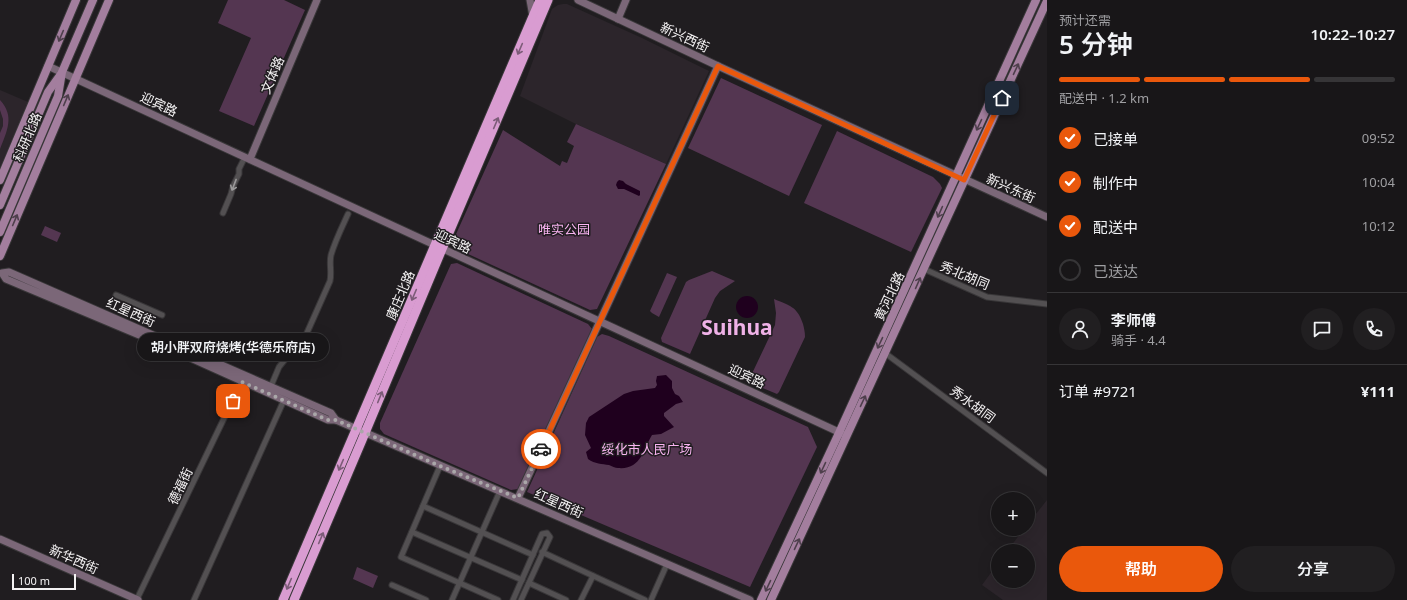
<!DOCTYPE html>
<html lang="zh">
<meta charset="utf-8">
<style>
body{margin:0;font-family:"Noto Sans","Noto Sans SC",sans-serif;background:#211f21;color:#f1f3f6;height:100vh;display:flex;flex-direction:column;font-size:15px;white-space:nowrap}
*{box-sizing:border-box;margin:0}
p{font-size:13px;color:#9f9fa2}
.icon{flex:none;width:22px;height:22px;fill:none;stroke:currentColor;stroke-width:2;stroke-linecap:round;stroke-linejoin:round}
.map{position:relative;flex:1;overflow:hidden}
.panel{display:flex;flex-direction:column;background:#181618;width:360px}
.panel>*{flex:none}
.buttons{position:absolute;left:991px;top:492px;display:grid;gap:8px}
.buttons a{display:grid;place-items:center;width:44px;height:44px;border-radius:50%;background:#181618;box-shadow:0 4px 16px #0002,0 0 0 1px #363537;font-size:20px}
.scale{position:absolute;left:12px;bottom:10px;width:64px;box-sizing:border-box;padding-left:4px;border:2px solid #f4f2f3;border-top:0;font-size:11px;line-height:14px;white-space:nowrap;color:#f4f2f3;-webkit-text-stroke:3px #201d20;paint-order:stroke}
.pin{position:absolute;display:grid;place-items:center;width:34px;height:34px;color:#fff;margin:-17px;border-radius:8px;box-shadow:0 2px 6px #0006}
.courier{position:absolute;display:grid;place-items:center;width:40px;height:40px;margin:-20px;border:3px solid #ea580c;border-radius:50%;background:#fff;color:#222;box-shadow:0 1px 5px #0007}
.bubble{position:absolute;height:28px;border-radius:14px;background:#181618;box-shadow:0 4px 16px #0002,0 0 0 1px #363537;font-size:13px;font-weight:600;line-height:28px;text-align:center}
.summary em{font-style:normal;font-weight:600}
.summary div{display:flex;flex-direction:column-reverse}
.summary{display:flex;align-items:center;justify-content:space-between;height:68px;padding:0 12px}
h1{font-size:26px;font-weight:600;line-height:30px}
.bar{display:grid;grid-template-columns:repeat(4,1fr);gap:6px 4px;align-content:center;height:48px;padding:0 12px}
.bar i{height:5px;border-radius:3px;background:#363537}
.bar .selected{background:#ea580c}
.bar p{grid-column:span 4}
.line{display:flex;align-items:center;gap:10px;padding:0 12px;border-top:1px solid #363537}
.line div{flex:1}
.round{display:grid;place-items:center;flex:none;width:42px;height:42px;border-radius:21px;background:#211f21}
ol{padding:0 12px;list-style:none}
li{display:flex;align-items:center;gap:12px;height:44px}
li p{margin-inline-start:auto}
li .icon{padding:4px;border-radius:50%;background:#ea580c;color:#fff;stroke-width:4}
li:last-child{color:#9f9fa2}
li i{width:22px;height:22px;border:2px solid #363537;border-radius:50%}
.cta{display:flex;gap:8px;margin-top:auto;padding:8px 12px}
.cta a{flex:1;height:46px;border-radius:24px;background:#ea580c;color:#fff;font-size:16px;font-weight:600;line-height:46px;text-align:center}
.cta a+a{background:#211f21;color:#f1f3f6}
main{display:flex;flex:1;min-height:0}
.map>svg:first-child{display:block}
.built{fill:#2c252b}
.green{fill:#543651}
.water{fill:#1f001e}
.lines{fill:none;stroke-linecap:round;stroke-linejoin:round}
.street-casing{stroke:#393739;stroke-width:7}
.secondary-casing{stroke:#393739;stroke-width:9}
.primary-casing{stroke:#393739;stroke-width:10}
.highway-casing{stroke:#393739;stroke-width:11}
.street{stroke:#535052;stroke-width:5}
.secondary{stroke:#7b6778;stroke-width:7}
.primary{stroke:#a37e9e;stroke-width:8}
.highway{stroke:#d99cd1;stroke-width:9}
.oneway{stroke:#4e3f4c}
.oneway2{stroke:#7c5c78}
.oneway3{stroke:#9b999a}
.done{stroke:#aaa7a9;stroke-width:4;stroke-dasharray:0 7.2}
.route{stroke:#ea580c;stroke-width:5}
.labels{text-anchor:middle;stroke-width:3;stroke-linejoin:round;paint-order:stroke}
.street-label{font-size:13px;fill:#f4f2f3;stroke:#201d20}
.park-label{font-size:13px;fill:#f8b3f0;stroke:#201d20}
.town-label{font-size:21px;font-weight:bold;fill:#efb1e7;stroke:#201d20}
</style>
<main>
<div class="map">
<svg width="1047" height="600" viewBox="0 0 1047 600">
<rect width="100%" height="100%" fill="#201d20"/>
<g class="built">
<path d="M563,4H567L642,38L709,71L666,164L576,124L520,96L552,9L558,5Z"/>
<path d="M0,90L28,102L0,167Z"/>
<path d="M1047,500V600H1003L982,585L998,563V581H1028V551H1007L1024,529H1028V524Z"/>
</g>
<g class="green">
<path d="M228,0H284L305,10L254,126L219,111L251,38L218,23Z"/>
<path d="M721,78L822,125L789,196L688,148Z"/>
<path d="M0,100C15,116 7,131 0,149V133L3,126V119L0,110Z"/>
<path d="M576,124L666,164L597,309L590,310L455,248L452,245V243L503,130L560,166L562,161L567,163L574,146L567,142Z"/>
<path d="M837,131L933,177L940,184L942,188L911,252L804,203Z"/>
<path d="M45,226L61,233L57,242L41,235Z"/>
<path d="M457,263L588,324L592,329L518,489L511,490L384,434L380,429V423L451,264Z"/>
<path d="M712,271L735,281L720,291L715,298L690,354L662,342L661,338L686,282L689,280Z"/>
<path d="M667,273L677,277L659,317L652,313L650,311Z"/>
<path d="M774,299C790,306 797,306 803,324C804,328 805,332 805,337L779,392L777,394L748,382L775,325L776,313Z"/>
<path d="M602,334L609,336L808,427L817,447L750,587L527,492L597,337Z"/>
<path d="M357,567L378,576L373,588L353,579Z"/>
</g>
<g class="water">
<path d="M619,180L623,181L626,184L640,191V195L639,196L624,189H618L616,185L617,182Z"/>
<circle cx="747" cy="307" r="11"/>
<path d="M666,375L672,381V388L675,394L679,396L683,402L676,404L664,413V416L674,427L661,434L652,435C643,450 641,470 618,468C615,468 612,466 609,465C602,464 595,464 588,459L586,452L591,448L585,435L586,423L589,417L624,394L633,391L655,388L657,385L656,381L657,376Z"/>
</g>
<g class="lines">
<defs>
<g id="street">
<path d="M223,213L231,194L233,186L239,174V169L245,157"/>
<path d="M924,269L987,297L1047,304"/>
<path d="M116,295L162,315"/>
<path d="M885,353L1047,473"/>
<path d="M271,386L279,367L287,357L293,345L306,335L330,281C332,272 329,263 331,255C335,241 342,227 348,214"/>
<path d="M440,466L401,557L498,600"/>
<path d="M423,506L533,555"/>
<path d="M412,532L522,580"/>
<path d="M542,552L645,600"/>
<path d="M529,583L566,600"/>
<path d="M392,585L426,600"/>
<path d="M137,599L242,381"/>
<path d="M194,600L284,400"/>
<path d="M452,600L500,491"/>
<path d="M513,600L542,534L547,533L550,537L521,600"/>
<path d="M581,600L593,576"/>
<path d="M651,600L667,564"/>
</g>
<g id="secondary">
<path d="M530,0L533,17"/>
<path d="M578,0L718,66L1047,217"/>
<path d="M618,19L626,0"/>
<path d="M48,66L843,434"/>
<path d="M250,159L317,0"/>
<path d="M9,272L331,413L336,420H328L144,337L6,279L2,273Z"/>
<path d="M336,420L750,600"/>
<path d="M518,498L718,66"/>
<path d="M0,539L138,600"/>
</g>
<g id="primary">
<path d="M0,180L76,0"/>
<path d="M0,205L48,92L61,74"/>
<path d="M0,232L58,96L62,72L93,0"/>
<path d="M0,256L109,0"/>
<path d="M761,600L839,433L1036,0"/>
<path d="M771,600L1047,1"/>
</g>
<g id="highway">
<path d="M283,600L540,0"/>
<path d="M294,600L362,440L442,249L548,0"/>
</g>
</defs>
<use href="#street" class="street-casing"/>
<use href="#secondary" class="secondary-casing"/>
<use href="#primary" class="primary-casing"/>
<use href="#highway" class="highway-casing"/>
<use href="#street" class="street"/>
<use href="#secondary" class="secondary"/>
<use href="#primary" class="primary"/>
<use href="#highway" class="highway"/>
</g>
<defs><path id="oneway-shaft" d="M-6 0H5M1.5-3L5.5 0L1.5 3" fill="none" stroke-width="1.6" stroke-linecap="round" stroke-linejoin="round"/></defs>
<g class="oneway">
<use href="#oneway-shaft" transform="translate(61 36) rotate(113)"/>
<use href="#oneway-shaft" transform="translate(1016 69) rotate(-65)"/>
<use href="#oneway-shaft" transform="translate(66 100) rotate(-67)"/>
<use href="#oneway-shaft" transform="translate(979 125) rotate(115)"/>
<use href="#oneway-shaft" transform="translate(940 212) rotate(114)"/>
<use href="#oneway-shaft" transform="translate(15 220) rotate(-67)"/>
<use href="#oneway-shaft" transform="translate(918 283) rotate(-66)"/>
<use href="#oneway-shaft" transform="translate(880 343) rotate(115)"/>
<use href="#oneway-shaft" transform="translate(863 401) rotate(-65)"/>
<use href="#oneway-shaft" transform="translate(823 468) rotate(115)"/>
<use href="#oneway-shaft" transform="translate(797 544) rotate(-65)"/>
<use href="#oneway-shaft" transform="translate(768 586) rotate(115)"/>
</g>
<g class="oneway2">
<use href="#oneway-shaft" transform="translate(520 49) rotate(113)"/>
<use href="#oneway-shaft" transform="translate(496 123) rotate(-67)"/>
<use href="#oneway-shaft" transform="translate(414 295) rotate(113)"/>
<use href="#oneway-shaft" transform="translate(380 397) rotate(-68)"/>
<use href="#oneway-shaft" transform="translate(341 465) rotate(113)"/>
<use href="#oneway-shaft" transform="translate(321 538) rotate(-67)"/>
<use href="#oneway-shaft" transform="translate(289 584) rotate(113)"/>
</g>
<use class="oneway3" href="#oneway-shaft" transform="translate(234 185) rotate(111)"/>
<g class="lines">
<path class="done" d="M233,401L242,382L328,420H336L440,466L518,498L541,449"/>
<path class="route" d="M541,449L718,66L964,180L1002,98"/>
</g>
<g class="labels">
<g class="street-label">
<text transform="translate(685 37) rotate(25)" y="5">新兴西街</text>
<text transform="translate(272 75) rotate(-67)" y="5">文体路</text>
<text transform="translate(159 104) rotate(25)" y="5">迎宾路</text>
<text transform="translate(27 137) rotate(-67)" y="5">科研北路</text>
<text transform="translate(1011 188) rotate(24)" y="5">新兴东街</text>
<text transform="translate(453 241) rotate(25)" y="5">迎宾路</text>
<text transform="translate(965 275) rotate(23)" y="5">秀北胡同</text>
<text transform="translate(400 295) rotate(-67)" y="5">康庄北路</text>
<text transform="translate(889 296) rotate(-65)" y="5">黄河北路</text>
<text transform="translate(131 312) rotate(24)" y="5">红星西街</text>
<text transform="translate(747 376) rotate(25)" y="5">迎宾路</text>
<text transform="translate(973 404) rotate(36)" y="5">秀水胡同</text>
<text transform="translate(180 486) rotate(-64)" y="5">德福街</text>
<text transform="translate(559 503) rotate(24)" y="5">红星西街</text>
<text transform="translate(74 559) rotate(24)" y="5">新华西街</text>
</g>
<g class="park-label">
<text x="564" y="234">唯实公园</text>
<text x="647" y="454">绥化市人民广场</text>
</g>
<g class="town-label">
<text x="737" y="335">Suihua</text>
</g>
</g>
</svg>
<div class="buttons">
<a>+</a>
<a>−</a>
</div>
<div class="scale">100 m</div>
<div class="pin" style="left:233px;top:401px;background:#ea580c"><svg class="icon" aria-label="bag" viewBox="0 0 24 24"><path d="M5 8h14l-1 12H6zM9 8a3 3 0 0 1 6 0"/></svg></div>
<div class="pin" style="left:1002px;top:98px;background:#1f2937"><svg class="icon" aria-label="home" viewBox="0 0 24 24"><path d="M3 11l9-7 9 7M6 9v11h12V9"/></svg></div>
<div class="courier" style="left:541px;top:449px"><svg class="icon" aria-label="car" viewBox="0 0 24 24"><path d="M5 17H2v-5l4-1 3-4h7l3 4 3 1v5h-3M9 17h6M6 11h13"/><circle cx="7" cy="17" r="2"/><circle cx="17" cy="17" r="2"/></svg></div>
<div class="bubble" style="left:137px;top:333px;width:192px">胡小胖双府烧烤(华德乐府店)</div>
</div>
<section class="panel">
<div class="summary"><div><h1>5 分钟</h1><p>预计还需</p></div><em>10:22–10:27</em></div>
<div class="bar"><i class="selected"></i><i class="selected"></i><i class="selected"></i><i></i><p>配送中 · 1.2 km</p></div>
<ol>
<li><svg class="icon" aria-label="check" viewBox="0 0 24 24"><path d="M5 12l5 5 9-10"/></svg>已接单<p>09:52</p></li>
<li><svg class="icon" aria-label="check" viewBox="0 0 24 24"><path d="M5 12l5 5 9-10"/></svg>制作中<p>10:04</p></li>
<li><svg class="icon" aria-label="check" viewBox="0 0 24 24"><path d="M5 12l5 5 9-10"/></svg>配送中<p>10:12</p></li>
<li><i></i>已送达</li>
</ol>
<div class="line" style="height:72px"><a class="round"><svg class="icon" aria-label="person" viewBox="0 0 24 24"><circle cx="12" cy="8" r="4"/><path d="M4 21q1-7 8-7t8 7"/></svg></a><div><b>李师傅</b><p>骑手 · 4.4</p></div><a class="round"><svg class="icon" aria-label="chat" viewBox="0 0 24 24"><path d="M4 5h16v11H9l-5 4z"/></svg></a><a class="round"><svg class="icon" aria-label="phone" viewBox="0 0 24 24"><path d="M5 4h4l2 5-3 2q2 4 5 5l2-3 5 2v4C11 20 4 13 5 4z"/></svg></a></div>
<div class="line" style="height:52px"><div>订单 #9721</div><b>¥111</b></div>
<div class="cta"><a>帮助</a><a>分享</a></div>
</section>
</main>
